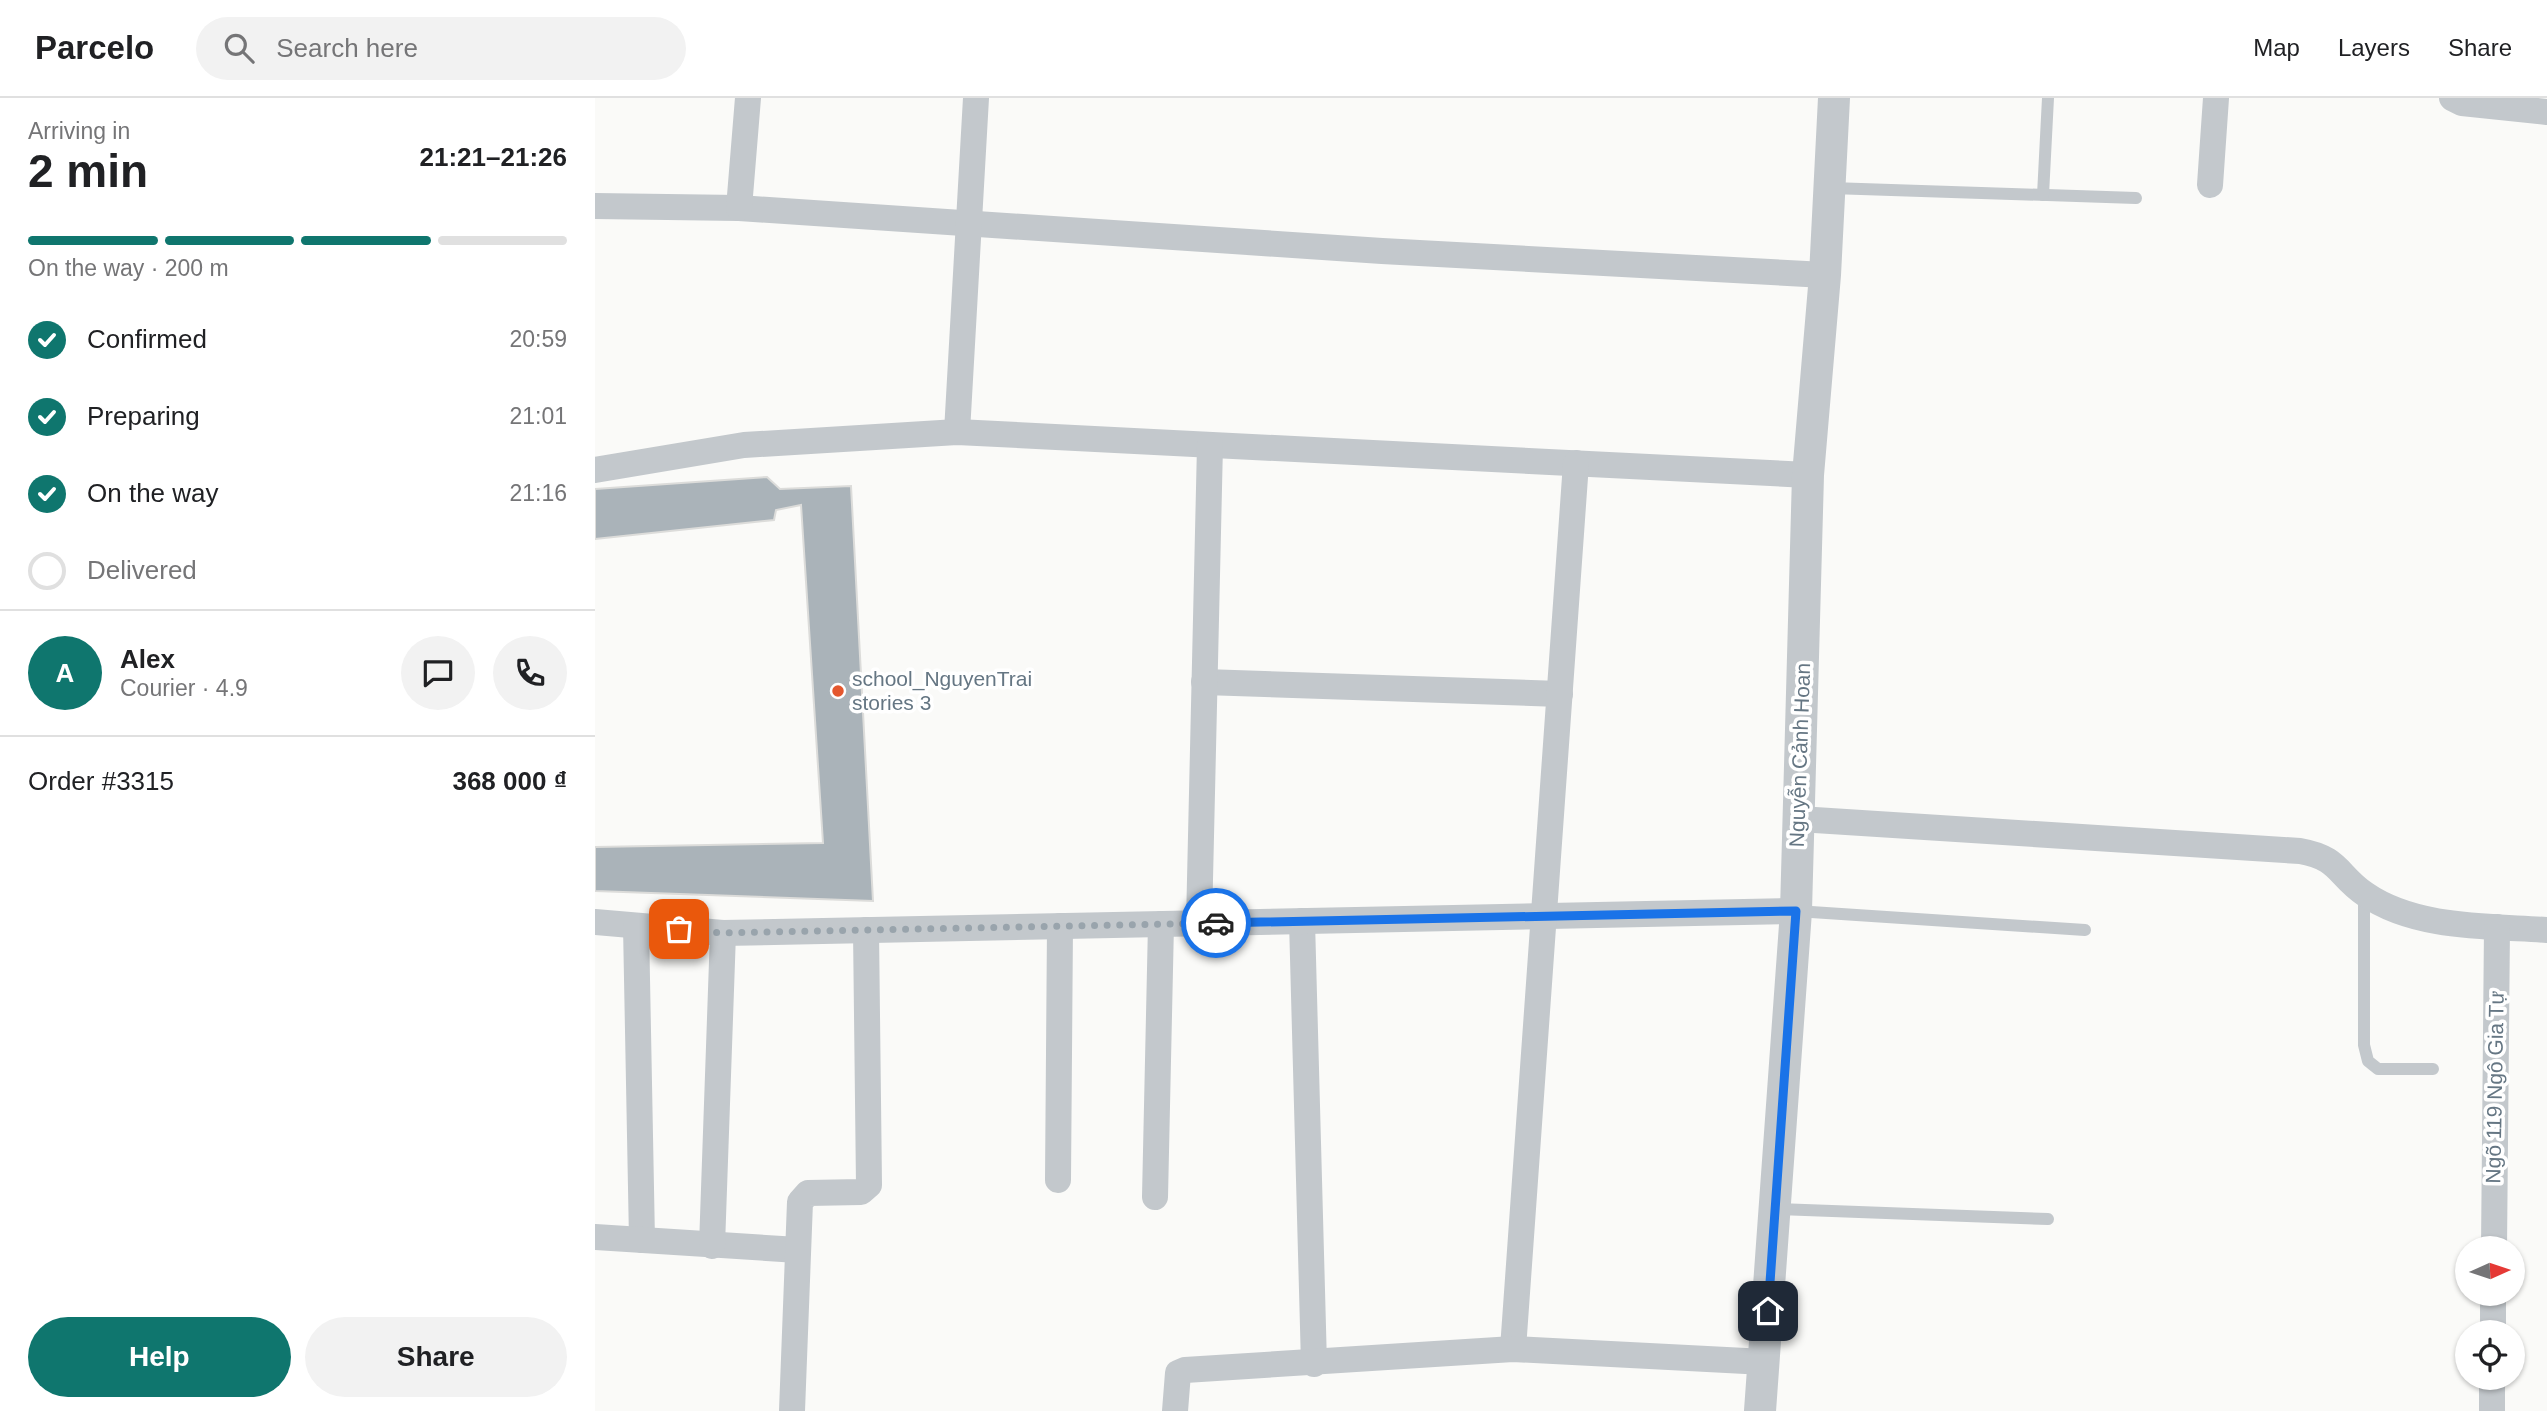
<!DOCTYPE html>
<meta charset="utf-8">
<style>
body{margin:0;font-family:Helvetica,sans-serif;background:#f2f2f2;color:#202124;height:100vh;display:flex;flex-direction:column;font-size:26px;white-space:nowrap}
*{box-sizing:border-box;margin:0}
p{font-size:23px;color:#757577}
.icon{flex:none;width:38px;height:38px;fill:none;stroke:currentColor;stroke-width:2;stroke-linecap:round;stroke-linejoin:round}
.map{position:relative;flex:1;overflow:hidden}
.panel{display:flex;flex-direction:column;background:#fff;width:595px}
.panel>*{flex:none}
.needle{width:46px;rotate:87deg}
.fabs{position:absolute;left:1860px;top:1138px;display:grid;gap:14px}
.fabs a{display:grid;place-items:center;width:70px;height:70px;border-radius:50%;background:#fff;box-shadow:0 2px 5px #0004;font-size:35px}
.pin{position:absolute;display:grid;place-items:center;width:60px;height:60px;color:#fff;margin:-30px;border-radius:14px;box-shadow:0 4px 10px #0006}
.courier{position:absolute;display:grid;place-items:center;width:70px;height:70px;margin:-35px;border:5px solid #1a73e8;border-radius:50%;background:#fff;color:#222;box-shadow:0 2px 9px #0007}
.overview em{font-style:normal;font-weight:600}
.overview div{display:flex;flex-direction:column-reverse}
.overview{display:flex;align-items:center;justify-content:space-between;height:119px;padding:0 28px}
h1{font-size:46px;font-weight:600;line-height:52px}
.bar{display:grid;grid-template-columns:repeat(4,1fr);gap:10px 7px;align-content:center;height:84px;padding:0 28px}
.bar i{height:9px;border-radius:5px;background:#e0e0e0}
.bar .current{background:#0f766e}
.bar p{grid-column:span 4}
.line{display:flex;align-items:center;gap:18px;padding:0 28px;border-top:2px solid #e0e0e0}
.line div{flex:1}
.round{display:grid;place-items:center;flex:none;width:74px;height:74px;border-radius:37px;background:#f2f2f2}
ol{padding:0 28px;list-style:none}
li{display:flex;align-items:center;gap:21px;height:77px}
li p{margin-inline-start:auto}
li .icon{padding:7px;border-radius:50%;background:#0f766e;color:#fff;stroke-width:4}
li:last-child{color:#757577}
li i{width:38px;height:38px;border:4px solid #e0e0e0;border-radius:50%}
.button{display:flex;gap:14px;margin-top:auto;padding:14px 28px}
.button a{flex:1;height:80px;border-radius:42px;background:#0f766e;color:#fff;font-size:28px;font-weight:600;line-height:80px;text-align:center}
.button a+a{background:#f2f2f2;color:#202124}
header{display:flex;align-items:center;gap:42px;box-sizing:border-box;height:98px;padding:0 35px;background:#fff;border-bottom:2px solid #e0e0e0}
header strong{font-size:33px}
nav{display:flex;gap:38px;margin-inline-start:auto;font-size:24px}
.search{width:490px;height:63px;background:#f2f2f2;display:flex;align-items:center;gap:18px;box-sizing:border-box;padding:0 24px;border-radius:38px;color:#757577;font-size:26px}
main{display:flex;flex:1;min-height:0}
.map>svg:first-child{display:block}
.building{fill:#aab3b9;stroke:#dcdcda;stroke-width:2}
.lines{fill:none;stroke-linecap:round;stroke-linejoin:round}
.service{stroke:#c3c8cc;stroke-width:12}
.minor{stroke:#c3c8cc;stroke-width:26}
.tertiary{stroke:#c3c8cc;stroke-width:32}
.done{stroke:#99a4ac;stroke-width:7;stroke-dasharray:0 12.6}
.route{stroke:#1a73e8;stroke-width:9}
.poi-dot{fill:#e4572e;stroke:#fff;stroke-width:2.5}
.labels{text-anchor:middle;stroke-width:7;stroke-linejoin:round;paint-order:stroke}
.poi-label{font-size:21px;fill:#657683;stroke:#fff;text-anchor:start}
.street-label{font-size:21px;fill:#657683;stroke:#fff}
</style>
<header>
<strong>Parcelo</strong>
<div class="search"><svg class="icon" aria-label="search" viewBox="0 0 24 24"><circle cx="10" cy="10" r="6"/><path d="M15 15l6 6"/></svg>Search here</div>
<nav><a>Map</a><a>Layers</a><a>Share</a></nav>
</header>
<main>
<section class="panel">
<div class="overview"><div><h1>2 min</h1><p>Arriving in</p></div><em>21:21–21:26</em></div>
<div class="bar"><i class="current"></i><i class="current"></i><i class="current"></i><i></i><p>On the way · 200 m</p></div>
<ol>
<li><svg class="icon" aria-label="check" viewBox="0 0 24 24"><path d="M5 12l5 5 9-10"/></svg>Confirmed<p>20:59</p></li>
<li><svg class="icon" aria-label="check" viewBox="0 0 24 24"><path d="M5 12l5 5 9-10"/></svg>Preparing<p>21:01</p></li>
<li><svg class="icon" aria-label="check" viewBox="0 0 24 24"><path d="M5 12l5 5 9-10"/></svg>On the way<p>21:16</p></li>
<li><i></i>Delivered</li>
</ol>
<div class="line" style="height:126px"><b class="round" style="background:#0f766e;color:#fff">A</b><div><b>Alex</b><p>Courier · 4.9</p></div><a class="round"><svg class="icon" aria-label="chat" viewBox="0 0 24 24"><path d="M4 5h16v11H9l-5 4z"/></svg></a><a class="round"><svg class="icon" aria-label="phone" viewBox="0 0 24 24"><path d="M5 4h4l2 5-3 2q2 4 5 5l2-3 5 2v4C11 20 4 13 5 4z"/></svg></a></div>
<div class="line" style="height:91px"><div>Order #3315</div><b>368 000 ₫</b></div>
<div class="button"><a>Help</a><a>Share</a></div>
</section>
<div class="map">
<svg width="1952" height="1313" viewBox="0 0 1952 1313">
<rect width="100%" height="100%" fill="#fafaf8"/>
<path class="building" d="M172,379L185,391L256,388L278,803L0,793V749L228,745L206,407L181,412L179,422L0,441V391Z"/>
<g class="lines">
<g class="service">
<path d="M1236,90L1541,100"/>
<path d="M1448,97L1453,0"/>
<path d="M1769,796V947L1773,963L1783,971H1838"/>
<path d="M1201,813L1490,832"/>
<path d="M1180,1111L1453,1121"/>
</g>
<g class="minor">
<path d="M1857,0L1867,5L1952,14"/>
<path d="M1615,87L1621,0"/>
<path d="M0,108L144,110L787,153L1230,177"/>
<path d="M144,110L153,0"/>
<path d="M362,334L381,0"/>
<path d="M0,372L149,347L362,334L1213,377"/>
<path d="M609,584L965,596"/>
<path d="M1204,721L1705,753C1745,760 1742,777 1770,796C1820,831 1894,828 1952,832"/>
<path d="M707,823L719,1266"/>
<path d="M0,824L128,835L1201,813"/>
<path d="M604,825L615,347"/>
<path d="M41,828L47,1142"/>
<path d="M463,1082L465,828"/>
<path d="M560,1099L566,826"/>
<path d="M0,1139L203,1152"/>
<path d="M117,1148L128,835"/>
<path d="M1899,1150L1902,829"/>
<path d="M1898,1234V1195"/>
<path d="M918,1251L981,365"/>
<path d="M197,1313L205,1104L213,1095L266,1094L274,1087L271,832"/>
<path d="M580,1313L583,1275L590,1272L918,1251L1170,1264"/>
<path d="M1897,1313V1279"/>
</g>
<path class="tertiary" d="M1165,1313L1201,813L1213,377L1230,177L1239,0"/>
</g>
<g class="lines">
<path class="done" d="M84,831L128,835L621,825"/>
<path class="route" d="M621,825L1201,813L1173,1213"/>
</g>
<circle class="poi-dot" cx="243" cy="593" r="7"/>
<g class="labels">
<g class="poi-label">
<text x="257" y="588">school_NguyenTrai<tspan x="257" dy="24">stories 3</tspan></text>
</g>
<g class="street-label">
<text transform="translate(1205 657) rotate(-88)" y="7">Nguyễn Cảnh Hoan</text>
<text transform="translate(1900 989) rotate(-89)" y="7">Ngõ 119 Ngô Gia Tự</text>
</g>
</g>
</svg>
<div class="fabs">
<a><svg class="needle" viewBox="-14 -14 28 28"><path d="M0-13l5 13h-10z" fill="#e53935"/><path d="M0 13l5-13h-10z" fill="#757577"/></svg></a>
<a><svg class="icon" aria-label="locate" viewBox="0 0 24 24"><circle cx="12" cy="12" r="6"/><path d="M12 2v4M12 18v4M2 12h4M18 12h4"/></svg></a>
</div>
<div class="pin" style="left:84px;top:831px;background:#ea580c"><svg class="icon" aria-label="bag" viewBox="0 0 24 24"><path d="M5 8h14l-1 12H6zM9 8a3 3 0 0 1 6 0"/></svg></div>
<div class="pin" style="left:1173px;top:1213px;background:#1f2937"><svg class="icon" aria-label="home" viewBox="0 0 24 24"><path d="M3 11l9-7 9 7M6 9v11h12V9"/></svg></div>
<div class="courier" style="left:621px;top:825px"><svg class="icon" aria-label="car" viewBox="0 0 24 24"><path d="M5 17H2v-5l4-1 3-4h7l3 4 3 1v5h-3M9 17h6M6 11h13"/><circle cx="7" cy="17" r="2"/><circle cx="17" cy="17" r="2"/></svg></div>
</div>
</main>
